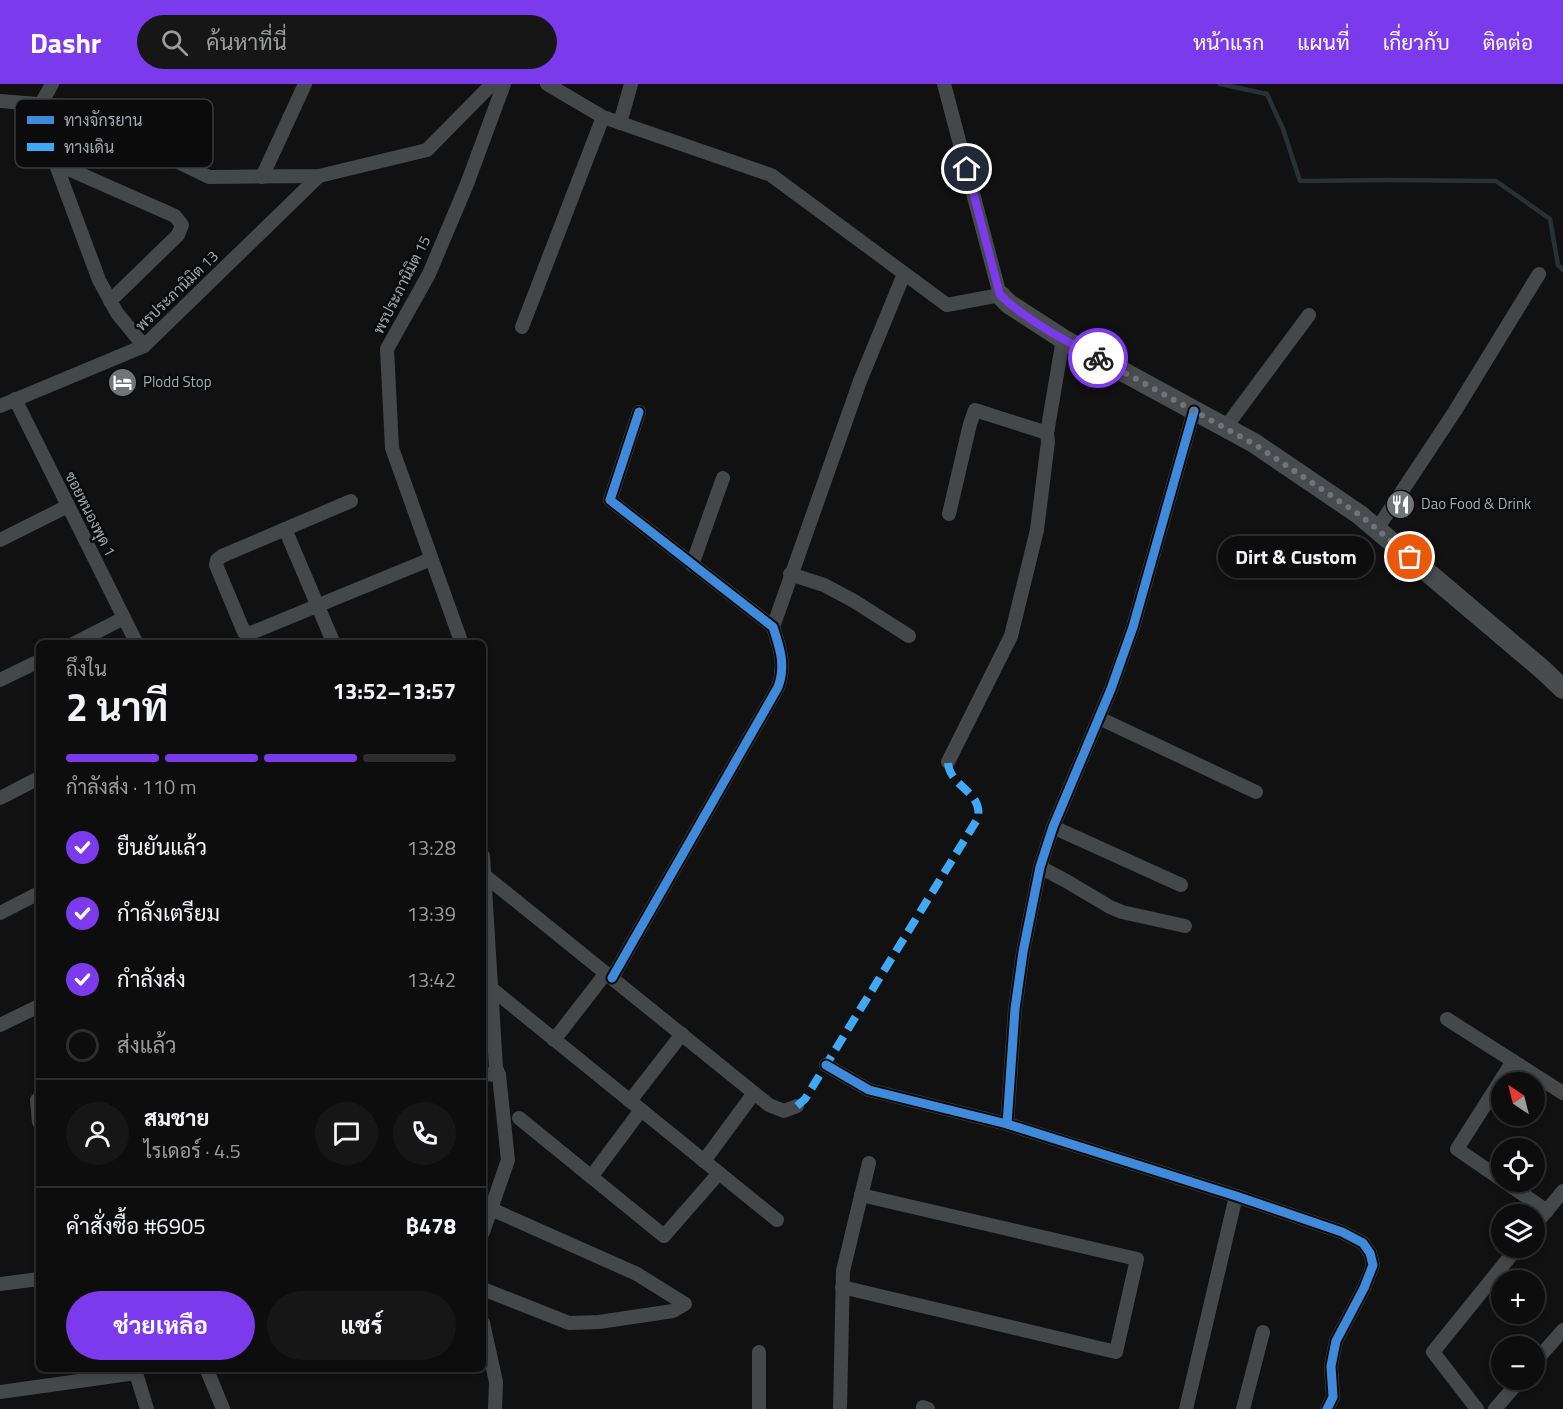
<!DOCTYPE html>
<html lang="th">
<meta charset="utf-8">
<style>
body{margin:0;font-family:"Titillium Web",Sarabun,sans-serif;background:#161616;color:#f1f3f6;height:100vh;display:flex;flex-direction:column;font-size:22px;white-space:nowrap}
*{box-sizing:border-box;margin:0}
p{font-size:20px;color:#9a9c9d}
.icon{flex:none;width:33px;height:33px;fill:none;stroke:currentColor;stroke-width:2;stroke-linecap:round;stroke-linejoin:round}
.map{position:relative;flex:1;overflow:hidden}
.side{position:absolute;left:36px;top:556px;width:450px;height:732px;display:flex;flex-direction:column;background:#0d0d0d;border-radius:9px;box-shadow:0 3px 9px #0003,0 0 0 2px #2d2d2e}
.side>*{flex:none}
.needle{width:39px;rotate:325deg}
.controls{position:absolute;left:1491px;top:988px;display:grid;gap:12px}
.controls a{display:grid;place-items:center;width:54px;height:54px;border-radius:50%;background:#0d0d0d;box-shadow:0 3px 9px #0003,0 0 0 2px #2d2d2e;font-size:30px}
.pin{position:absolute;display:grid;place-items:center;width:51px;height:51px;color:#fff;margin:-26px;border:3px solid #fff;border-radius:50%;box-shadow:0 2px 6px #0007}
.courier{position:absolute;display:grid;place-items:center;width:60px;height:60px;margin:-30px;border:4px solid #7c3aed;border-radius:50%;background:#fff;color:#222;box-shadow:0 2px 8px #0007}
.bubble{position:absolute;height:42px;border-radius:21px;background:#0d0d0d;box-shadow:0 3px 9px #0003,0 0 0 2px #2d2d2e;font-size:20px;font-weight:700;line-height:42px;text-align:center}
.head em{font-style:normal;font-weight:700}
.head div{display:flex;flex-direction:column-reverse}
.head{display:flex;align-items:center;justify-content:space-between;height:102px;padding:0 30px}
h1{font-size:39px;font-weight:700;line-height:45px}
.bar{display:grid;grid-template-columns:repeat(4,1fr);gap:9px 6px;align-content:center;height:72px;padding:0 30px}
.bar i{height:8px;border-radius:4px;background:#2d2d2e}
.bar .current{background:#7c3aed}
.bar p{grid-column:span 4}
.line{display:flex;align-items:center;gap:15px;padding:0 30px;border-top:2px solid #2d2d2e}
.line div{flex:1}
.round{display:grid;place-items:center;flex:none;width:63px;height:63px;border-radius:32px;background:#161616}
ol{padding:0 30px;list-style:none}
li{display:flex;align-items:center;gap:18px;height:66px}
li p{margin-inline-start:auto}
li .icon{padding:6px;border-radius:50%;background:#7c3aed;color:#fff;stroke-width:4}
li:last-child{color:#9a9c9d}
li i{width:33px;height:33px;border:3px solid #2d2d2e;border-radius:50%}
.button{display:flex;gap:12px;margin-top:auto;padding:12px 30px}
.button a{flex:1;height:69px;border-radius:36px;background:#7c3aed;color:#fff;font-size:24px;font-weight:700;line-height:69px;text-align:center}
.button a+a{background:#161616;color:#f1f3f6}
header{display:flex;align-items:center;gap:36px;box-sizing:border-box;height:84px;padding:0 30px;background:#7c3aed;color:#fff}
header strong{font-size:28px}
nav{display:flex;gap:33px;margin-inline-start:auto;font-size:21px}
.search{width:420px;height:54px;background:#161616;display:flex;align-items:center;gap:15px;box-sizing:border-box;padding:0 21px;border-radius:33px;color:#9a9c9d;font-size:22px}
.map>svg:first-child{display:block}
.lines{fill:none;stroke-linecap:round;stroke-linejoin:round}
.stream{stroke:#283236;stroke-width:4.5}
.street{stroke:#45484a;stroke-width:14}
.secondary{stroke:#494c4e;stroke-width:20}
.quiet{stroke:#3fa9f5;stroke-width:8;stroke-dasharray:15 8;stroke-linecap:butt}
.cycleway-casing{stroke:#0b0b0c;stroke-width:13}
.cycleway{stroke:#408adc;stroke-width:9}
.done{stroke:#6f747a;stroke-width:6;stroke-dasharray:0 10.8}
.route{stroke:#7c3aed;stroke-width:8}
.labels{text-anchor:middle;stroke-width:5;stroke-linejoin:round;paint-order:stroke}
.street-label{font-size:15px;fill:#a1aab2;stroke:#0b0b0c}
.poi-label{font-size:15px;fill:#a1aab2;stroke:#0b0b0c;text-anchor:start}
.key{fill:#0b0b0c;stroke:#383b3e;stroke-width:1.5}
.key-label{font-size:16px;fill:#a1aab2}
</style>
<header>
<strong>Dashr</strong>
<div class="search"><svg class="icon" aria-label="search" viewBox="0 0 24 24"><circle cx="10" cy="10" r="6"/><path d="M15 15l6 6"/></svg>ค้นหาที่นี่</div>
<nav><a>หน้าแรก</a><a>แผนที่</a><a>เกี่ยวกับ</a><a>ติดต่อ</a></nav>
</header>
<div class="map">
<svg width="1563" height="1325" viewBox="0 0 1563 1325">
<rect width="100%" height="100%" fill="#111"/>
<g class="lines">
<path class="stream" d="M1220,0L1267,10L1283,45L1300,97L1386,96L1496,97L1550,135L1558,181L1563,186"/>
<g class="street">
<path d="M52,0L41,20L40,38L99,196L117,229L144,262"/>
<path d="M547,0L603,33L771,91L947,221L1000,211L944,0"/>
<path d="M0,17L62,22L209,93L319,92L427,66L492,0"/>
<path d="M620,39L631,0"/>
<path d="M55,79L175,132L182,141L178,151L110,217"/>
<path d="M262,93L305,0"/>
<path d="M522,243L603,33"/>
<path d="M15,315L137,560"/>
<path d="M0,322L144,262L319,92"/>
<path d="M1225,344L1309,231"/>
<path d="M351,417L222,472L217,476L216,481L244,548L251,549L431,475"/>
<path d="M949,430L970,340L975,326L1047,349"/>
<path d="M285,445L334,560"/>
<path d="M1377,445L1455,327L1539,190"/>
<path d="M0,456L68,422"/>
<path d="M692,481L723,394"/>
<path d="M790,490L824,501L854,517L909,552"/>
<path d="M773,543L860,297L904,190"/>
<path d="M73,560L124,534"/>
<path d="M462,560L392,364L387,265L429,190L467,100L504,0"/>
<path d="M0,596L39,577"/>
<path d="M1099,634L1256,708"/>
<path d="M948,678L1011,552L1037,446L1048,358L1047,349L1063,255"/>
<path d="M0,714L39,694"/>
<path d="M1053,743L1181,801"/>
<path d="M483,772L496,984L499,991L508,1076L483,1148"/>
<path d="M1040,783L1068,798L1110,823L1122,828L1185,842"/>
<path d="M484,791L769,1021L784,1027L797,1022"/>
<path d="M0,829L39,809"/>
<path d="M612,894L778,603C786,582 780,564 773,543L610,416L639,328"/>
<path d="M492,905L777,1136"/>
<path d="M1447,935L1563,1009"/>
<path d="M0,941L39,922"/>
<path d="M554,956L606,889"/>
<path d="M826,981L869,1006L1007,1040L1236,1112L1342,1148L1363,1159L1370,1169L1373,1181L1364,1204L1336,1257L1331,1282L1333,1313L1327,1325"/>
<path d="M483,990L499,991"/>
<path d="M37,1016L39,1038"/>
<path d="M630,1017L682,950"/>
<path d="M519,1034L664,1152L719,1089"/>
<path d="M1007,1040L1015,925L1023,868L1040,783L1053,743L1111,605L1133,543L1194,327"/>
<path d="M704,1077L754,1009"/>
<path d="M591,1093L641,1026"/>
<path d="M1502,1096L1457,1065L1513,977"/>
<path d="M1505,1098L1547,1127"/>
<path d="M1534,1142L1563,1107"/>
<path d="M0,1200L39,1195"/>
<path d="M842,1203L1116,1268L1137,1175L861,1111"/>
<path d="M483,1205L569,1239L599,1238L673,1227L685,1220L637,1190L491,1125"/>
<path d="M483,1239L496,1298L495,1325"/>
<path d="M1534,1279L1563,1246"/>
<path d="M135,1286L147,1325"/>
<path d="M207,1286L223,1325"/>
<path d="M0,1308L136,1289"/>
<path d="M923,1323L928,1325"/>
<path d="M759,1325V1268"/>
<path d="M840,1325L843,1187L869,1079"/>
<path d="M1186,1325L1236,1112"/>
<path d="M1243,1325L1263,1248"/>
<path d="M1477,1325L1433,1268L1517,1164"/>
<path d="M1495,1325L1520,1296"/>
</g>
<path class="secondary" d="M1000,211L1009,220L1063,255L1254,359L1360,431L1543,586L1563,605"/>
<path class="quiet" d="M797,1022L805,1015L978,734C983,707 949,703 948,678"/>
<defs>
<g id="cycleway">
<path d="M612,894L778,603C786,582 780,564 773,543L610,416L639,328"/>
<path d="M826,981L869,1006L1007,1040L1236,1112L1342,1148L1363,1159L1370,1169L1373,1181L1364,1204L1336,1257L1331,1282L1333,1313L1327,1325"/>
<path d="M1007,1040L1015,925L1023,868L1040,783L1053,743L1111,605L1133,543L1194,327"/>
</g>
</defs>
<use href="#cycleway" class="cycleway-casing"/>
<use href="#cycleway" class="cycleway"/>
</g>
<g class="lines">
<path class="done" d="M1098,274L1254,360L1360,431L1410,473"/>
<path class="route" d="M967,85L1000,211C1028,237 1064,256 1098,274"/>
</g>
<defs>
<symbol id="hotel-disc" viewBox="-11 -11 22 22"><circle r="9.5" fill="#6f747a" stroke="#0b0b0c"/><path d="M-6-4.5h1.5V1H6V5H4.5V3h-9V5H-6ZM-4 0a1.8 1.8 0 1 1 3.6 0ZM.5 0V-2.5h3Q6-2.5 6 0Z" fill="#fff"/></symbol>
<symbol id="restaurant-disc" viewBox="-11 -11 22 22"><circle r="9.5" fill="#6f747a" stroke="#0b0b0c"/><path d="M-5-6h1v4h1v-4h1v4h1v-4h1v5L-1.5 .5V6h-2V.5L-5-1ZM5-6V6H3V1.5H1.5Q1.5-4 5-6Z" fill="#fff"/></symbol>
</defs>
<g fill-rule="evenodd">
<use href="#hotel-disc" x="106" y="282" width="33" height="33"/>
<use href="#restaurant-disc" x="1384" y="404" width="33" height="33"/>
</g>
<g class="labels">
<g class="street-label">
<text transform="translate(402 201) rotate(-63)" y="5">พรประภานิมิต 15</text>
<text transform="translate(177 207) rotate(-44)" y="5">พรประภานิมิต 13</text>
<text transform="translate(90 430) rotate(63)" y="5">ซอยหนองพุด 1</text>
</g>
<g class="poi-label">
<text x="143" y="303">Plodd Stop</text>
<text x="1421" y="425">Dao Food &amp; Drink</text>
</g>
</g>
<rect x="15" y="15" width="198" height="69" rx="9" class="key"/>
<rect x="27" y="32" width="27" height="8" fill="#408adc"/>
<rect x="27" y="59" width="27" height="8" fill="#3fa9f5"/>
<g class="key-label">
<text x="64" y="42">ทางจักรยาน</text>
<text x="64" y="69">ทางเดิน</text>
</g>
</svg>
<div class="controls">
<a><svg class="needle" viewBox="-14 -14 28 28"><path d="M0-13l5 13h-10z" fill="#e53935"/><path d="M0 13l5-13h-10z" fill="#9a9c9d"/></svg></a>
<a><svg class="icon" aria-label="locate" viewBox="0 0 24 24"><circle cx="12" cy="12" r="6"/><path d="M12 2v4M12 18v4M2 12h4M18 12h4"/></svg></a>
<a><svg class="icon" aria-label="layers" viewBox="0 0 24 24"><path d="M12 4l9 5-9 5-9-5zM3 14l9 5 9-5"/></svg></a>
<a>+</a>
<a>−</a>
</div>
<div class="pin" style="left:1410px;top:473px;background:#ea580c"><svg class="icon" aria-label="bag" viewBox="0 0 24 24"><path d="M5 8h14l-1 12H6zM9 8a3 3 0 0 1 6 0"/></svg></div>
<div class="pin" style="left:967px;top:85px;background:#1f2937"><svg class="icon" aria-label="home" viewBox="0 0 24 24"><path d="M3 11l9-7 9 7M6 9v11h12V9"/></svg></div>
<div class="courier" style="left:1098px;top:274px"><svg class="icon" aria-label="bike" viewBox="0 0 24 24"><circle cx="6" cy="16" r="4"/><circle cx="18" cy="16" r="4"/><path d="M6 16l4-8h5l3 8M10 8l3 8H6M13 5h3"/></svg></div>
<div class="bubble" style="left:1218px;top:452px;width:156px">Dirt &amp; Custom</div>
<section class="side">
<div class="head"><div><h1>2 นาที</h1><p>ถึงใน</p></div><em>13:52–13:57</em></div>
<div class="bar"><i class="current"></i><i class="current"></i><i class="current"></i><i></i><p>กำลังส่ง · 110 m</p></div>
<ol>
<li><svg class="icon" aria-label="check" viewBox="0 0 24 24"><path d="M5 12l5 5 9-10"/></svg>ยืนยันแล้ว<p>13:28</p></li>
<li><svg class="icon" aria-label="check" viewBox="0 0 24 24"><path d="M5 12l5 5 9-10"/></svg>กำลังเตรียม<p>13:39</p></li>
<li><svg class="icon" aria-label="check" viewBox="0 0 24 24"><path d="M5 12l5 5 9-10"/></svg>กำลังส่ง<p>13:42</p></li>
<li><i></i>ส่งแล้ว</li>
</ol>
<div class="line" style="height:108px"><a class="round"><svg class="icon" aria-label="person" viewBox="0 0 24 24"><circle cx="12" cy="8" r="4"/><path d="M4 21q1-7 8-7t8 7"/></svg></a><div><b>สมชาย</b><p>ไรเดอร์ · 4.5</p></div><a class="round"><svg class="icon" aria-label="chat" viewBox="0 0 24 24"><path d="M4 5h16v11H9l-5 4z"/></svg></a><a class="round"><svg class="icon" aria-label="phone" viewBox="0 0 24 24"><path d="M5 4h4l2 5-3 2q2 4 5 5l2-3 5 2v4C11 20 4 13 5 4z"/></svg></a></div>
<div class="line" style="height:78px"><div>คำสั่งซื้อ #6905</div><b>฿478</b></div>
<div class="button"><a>ช่วยเหลือ</a><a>แชร์</a></div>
</section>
</div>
